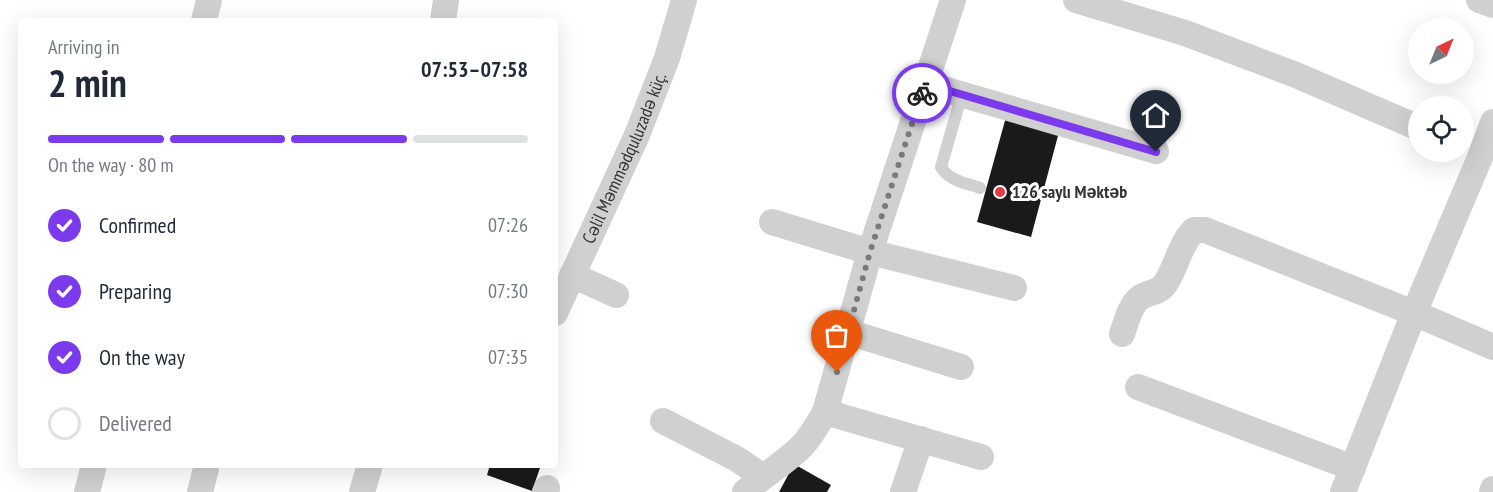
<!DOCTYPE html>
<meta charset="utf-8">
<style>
body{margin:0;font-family:"PT Sans Narrow",sans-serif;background:#f6f6f7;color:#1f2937;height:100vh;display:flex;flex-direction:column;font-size:22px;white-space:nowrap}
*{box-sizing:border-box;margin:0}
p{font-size:20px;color:#747a83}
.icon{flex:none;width:33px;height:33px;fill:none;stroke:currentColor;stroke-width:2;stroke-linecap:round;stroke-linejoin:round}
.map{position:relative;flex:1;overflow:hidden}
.drawer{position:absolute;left:18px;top:18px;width:540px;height:450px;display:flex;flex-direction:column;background:#fff;border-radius:6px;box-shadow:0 6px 24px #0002}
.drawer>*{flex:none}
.needle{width:39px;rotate:43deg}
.controls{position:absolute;left:1408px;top:18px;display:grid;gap:12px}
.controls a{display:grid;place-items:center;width:66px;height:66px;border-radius:50%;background:#fff;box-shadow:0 6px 24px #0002;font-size:30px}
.pin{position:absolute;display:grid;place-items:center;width:51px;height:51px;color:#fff;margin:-62px -26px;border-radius:50% 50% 50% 0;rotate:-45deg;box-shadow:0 0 6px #0007}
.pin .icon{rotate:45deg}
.courier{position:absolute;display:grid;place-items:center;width:60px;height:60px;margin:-30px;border:4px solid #7c3aed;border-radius:50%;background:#fff;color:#222;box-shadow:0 2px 8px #0007}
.head em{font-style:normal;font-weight:700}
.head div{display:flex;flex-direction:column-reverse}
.head{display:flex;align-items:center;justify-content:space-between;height:102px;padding:0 30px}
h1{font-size:39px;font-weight:700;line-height:45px}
.bar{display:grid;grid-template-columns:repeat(4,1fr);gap:9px 6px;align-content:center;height:72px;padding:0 30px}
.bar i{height:8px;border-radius:4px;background:#e0e1e3}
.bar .active{background:#7c3aed}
.bar p{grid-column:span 4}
ol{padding:0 30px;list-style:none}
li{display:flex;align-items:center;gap:18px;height:66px}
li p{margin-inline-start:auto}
li .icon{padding:6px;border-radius:50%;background:#7c3aed;color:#fff;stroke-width:4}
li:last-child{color:#747a83}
li i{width:33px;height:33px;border:3px solid #e0e1e3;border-radius:50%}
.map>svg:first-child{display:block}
.building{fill:#1a1a1a}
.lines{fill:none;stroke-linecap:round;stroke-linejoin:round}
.lane{stroke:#d0d0d0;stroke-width:12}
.street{stroke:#d0d0d0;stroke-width:26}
.done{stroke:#7a7a7a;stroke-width:6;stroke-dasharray:0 10.8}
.route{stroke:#7c3aed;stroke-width:8}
.poi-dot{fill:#e63946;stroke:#fff;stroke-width:2}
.labels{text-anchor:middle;stroke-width:6;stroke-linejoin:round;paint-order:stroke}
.street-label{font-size:18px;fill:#333;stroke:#fff}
.poi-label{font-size:18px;font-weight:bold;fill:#333;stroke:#fff;text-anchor:start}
</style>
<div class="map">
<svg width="1493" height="492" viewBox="0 0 1493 492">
<rect width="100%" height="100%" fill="#fff"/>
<g class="building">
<path d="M1006,117L1059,132L1031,237L977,222Z"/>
<path d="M794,464L831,485L827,492H779Z"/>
<path d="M490,465H541L532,491L487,475Z"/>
</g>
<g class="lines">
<path class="lane" d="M962,94L941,167C949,181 966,183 980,188"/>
<g class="street">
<path d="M1076,0L1185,33L1296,75L1419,128"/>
<path d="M1479,0L1493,5"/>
<path d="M204,21L209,0"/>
<path d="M443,21L446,0"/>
<path d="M926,84L1156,151"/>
<path d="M772,222L870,252L1014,288"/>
<path d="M572,275L616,295"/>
<path id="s1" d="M555,313L637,135L667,58L684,0"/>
<path d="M848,332L961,367"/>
<path d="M1122,334C1126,323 1130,304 1141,297C1149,292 1159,293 1165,284C1177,267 1179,245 1194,230H1205L1414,313L1493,347"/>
<path d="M1138,387L1353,468"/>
<path d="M825,412L981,457"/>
<path d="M663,421L737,459L762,476"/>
<path d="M87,492L94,465"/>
<path d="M200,492L206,469"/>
<path d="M362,492L370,465"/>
<path d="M545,492L547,488"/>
<path d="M745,492C762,476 784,464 801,447C811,437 818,424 825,412L870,252L953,0"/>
<path d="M903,492L921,439"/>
<path d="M1343,492L1414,313L1481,155L1493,122"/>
<path d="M1492,492L1493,489"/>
</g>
</g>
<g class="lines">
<path class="done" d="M837,372L870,252L922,93"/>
<path class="route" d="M922,93L926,84L1156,152"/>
</g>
<circle class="poi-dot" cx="1000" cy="192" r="6"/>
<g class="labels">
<g class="street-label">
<text dy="6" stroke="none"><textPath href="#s1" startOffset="170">Cəlil Məmmədquluzadə küç.</textPath></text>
</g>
<g class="poi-label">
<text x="1012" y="198">126 saylı Məktəb</text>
</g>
</g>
</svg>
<div class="controls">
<a><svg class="needle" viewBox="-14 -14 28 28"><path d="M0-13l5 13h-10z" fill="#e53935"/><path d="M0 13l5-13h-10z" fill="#747a83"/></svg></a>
<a><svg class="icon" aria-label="locate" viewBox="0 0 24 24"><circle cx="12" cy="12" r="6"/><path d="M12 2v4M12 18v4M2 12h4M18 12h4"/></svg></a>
</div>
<div class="pin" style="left:837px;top:372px;background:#ea580c"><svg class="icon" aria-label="bag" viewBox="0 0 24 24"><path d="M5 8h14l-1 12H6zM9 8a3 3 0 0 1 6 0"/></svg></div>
<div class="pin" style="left:1156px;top:152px;background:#1f2937"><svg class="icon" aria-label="home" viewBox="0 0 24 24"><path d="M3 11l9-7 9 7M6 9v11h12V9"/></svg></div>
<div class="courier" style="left:922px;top:93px"><svg class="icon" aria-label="bike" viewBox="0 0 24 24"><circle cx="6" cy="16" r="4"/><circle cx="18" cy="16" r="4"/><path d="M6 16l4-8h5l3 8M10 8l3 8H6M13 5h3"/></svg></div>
<section class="drawer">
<div class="head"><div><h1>2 min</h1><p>Arriving in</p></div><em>07:53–07:58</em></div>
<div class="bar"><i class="active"></i><i class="active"></i><i class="active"></i><i></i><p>On the way · 80 m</p></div>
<ol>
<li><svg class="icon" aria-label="check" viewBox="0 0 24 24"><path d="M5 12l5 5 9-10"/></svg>Confirmed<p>07:26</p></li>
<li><svg class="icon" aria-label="check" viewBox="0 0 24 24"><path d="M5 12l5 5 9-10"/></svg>Preparing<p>07:30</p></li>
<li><svg class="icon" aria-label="check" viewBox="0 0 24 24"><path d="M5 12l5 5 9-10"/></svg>On the way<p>07:35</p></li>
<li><i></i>Delivered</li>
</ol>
</section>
</div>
